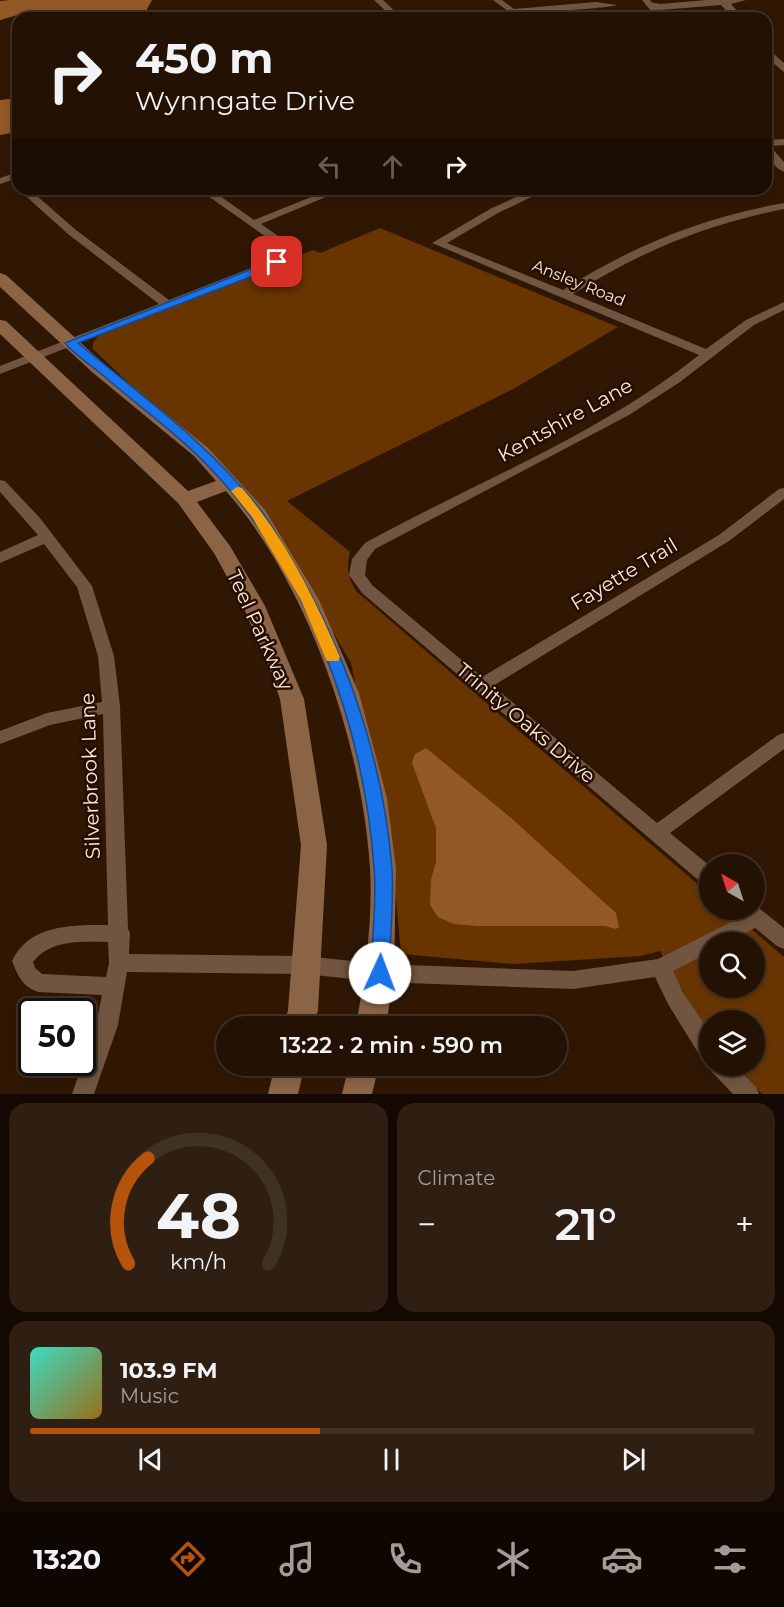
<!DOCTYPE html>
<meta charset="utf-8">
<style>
:root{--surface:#231103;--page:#2f1f12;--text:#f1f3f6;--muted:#a39d9a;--line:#403125;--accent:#b45309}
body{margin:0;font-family:Montserrat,sans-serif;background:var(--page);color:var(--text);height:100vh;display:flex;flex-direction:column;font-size:22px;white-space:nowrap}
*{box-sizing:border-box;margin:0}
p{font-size:20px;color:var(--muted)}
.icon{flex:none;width:33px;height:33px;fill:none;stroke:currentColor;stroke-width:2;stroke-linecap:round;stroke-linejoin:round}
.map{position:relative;height:1094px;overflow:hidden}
.side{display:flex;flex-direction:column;gap:9px;padding:9px;background:#130902;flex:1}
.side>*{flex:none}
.banner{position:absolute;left:12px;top:12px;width:760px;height:183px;border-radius:18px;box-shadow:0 3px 9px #0003,0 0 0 2px var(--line);background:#231103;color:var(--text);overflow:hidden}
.needle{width:39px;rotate:321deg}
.tools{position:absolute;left:699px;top:854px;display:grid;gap:12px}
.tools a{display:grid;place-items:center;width:66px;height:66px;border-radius:50%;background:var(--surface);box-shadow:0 3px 9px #0003,0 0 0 2px var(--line);font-size:30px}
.speed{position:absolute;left:18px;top:998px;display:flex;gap:12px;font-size:30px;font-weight:700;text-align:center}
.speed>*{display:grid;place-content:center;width:78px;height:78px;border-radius:50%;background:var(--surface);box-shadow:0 3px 9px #0003,0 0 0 2px var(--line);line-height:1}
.speed .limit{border:3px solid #111;border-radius:9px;background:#fff;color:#111}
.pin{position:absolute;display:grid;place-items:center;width:51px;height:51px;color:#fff;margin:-26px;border-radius:12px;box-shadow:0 3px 9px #0006}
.me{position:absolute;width:66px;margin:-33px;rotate:2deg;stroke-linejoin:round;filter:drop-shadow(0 0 4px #0008)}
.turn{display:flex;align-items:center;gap:21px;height:126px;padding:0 24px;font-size:27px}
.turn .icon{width:78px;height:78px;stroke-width:2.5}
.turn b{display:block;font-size:42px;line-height:51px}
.lanes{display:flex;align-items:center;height:57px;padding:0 24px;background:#0003;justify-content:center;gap:30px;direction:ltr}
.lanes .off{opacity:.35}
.big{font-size:45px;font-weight:600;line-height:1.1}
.side .widget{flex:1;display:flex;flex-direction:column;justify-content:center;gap:9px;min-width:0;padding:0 21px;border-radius:18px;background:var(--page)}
.side .dial{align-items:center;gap:0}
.dial svg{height:156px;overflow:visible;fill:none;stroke:var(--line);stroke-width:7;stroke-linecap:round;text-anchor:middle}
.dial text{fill:var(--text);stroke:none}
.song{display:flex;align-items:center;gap:18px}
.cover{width:72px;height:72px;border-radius:9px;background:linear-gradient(135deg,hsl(170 70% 55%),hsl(40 70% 35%))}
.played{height:6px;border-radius:3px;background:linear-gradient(90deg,var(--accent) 40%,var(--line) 40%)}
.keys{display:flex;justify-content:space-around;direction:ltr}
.heat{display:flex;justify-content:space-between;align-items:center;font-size:33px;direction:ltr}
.side .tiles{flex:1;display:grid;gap:9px;grid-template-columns:1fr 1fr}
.widget:last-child{grid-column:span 2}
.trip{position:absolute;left:216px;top:1016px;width:351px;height:60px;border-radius:30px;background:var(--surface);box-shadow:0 3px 9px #0003,0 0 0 2px var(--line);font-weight:600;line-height:60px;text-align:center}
.menu{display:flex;height:96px;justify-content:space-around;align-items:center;background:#0e0701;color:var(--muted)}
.menu .icon{width:42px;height:42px}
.menu .selected{color:var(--accent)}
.menu b{font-size:27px;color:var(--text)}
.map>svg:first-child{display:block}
.green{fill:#683500;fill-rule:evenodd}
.water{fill:#925826}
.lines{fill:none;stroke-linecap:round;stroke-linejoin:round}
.minor{fill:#715540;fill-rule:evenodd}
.tertiary{fill:#715540;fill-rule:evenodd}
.secondary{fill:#8b6445;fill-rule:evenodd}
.route{fill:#1a73e8;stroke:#114b97;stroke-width:1.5}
.slow{fill:#f59e0b}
.labels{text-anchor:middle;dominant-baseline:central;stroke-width:5;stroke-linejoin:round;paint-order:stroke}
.far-street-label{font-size:16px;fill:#f9e8dc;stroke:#250e00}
.street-label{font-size:20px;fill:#f9e8dc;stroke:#250e00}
</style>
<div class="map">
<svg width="784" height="1094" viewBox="0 0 784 1094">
<rect width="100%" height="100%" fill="#2f1704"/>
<!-- green -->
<path class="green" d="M380 228 618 327 515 388 287 501 350 552C346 568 348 577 356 591L709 894 710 909H728L784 957V1094H762L732 1065H754V1020H710L709 1036 660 951 640 956 513 964 401 954 392 857 351 663 262 511 93 349V343L98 336 313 250 320 253ZM710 942H754V987H710Z"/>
<!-- water -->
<g class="water">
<polygon points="10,0 152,0 147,9 151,18 78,18 28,12 0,20 0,1"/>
<polygon points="18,98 18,132 0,135 0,100"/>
<polygon points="426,748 510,817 616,913 619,927 616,929 605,926 477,926 454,924 438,917 430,905 431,880 436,862 436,828 412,763 415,754"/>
</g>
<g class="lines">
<!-- minor -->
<g class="minor">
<polygon points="374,0 383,0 402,18 393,18"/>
<path d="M493 0H502L514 9 596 2 617 5C613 8 526 13 512 14Z"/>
<polygon points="642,0 650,0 666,18 657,18"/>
<path d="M784 139V145L770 146 784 162V172C771 166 766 154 766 140Z"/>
<polygon points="18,172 18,178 0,184 0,178"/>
<polygon points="18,189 29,189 76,230 169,300 289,253 198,189 210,189 254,220 331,189 345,189 261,224 301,252 301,256 0,374 0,366 159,304 68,234"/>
<path d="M534 189H548L498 213 447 243 563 290C634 245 701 218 784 203V209C707 224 639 252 573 294L706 349 746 320 784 302V310L754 325 680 382 629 415 375 549 367 560 365 575 372 585 482 677 719 535 779 489 784 488V499L729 541 493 686 657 823 778 735 784 733V749L670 833 710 866V886L703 884 362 593 349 575 352 559 365 543C476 482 599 435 699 355L432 243 490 209Z"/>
<path d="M0 480 5 481 40 518 92 586 114 656 120 706 128 929 130 933 129 954 305 956 380 964 573 971 658 959 741 917 736 909H754V904L784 928V949L777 946 755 928 729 942H710V952L673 971 683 992 710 1033V1062L702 1059 668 1004 655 977 573 989 380 982 305 974 127 972 118 1025 94 1094H72L96 1025 102 995 38 992C22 986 18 976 12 961 29 924 73 925 108 925L103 714 50 725 0 744V731L47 713 102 702 98 656 77 587 44 544 0 563V552L38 535 0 492ZM108 942 109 963 106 977 42 974 35 968 33 962C51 939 82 942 108 942Z"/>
<polygon points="709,1065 734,1065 756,1087 759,1094 733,1094 712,1072"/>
</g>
<!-- tertiary -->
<g class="tertiary">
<polygon points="707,0 746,0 731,4 743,18 733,18 721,5 660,10 645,5 650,2 660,4"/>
<polygon points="766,47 784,63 784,72 766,57"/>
</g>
<!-- secondary -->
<g class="secondary">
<path d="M0 273 6 275 104 364 208 448 265 510 319 600 359 693 387 798 396 869 394 973 386 1026H356C365 975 373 920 370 868 362 744 309 585 226 491L197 502 230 546 265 606 304 699 327 845 318 1010 314 1026H284L288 1010 301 845 280 699 267 662 243 606 214 553 178 503 0 334V320L6 321 188 491 216 481 194 456 92 372 0 287Z"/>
<polygon points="275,1065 305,1065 298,1094 268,1094"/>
<polygon points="349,1065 379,1065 372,1094 342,1094"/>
</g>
</g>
<!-- route -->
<path class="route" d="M277 259 281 260V265L78 343C142 396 212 446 262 512 272 525 280 541 289 555 345 649 383 758 392 868 394 902 390 938 389 973L387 978 380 981 374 978 371 973C372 938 377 902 374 868 364 723 303 556 196 454 166 425 131 400 99 372 88 363 74 354 65 343Z"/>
<!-- slow -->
<path class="slow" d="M237 487 242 488C285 538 314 597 340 657L338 661H327L325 657 301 600 252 517 231 491Z"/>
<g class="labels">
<!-- far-street labels -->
<g class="far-street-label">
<text transform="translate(579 283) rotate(22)">Ansley Road</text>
</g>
<!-- street labels -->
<g class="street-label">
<text transform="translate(565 420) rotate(-29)">Kentshire Lane</text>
<text transform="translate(624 574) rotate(-31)">Fayette Trail</text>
<text transform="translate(260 630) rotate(65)">Teel Parkway</text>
<text transform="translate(526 723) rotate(40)">Trinity Oaks Drive</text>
<text transform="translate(90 776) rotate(-92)">Silverbrook Lane</text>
</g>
</g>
</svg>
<div class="tools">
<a><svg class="needle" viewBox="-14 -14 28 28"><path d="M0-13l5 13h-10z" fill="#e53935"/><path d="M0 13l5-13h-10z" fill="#a39d9a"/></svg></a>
<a><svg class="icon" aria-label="search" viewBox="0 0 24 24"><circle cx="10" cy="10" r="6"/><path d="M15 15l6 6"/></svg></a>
<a><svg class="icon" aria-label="layers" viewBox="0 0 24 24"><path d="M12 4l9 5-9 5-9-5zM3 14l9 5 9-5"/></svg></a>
</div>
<div class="speed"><div class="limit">50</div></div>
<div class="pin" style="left:277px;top:262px;background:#d93025"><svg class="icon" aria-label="arrive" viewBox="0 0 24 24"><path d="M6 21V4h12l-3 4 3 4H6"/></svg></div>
<svg class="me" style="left:380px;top:973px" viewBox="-20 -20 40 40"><circle r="19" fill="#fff"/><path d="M0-13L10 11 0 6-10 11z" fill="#1a73e8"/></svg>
<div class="trip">13:22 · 2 min · 590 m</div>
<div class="banner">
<div class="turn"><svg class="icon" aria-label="right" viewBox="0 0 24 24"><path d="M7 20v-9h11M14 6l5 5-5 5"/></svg><div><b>450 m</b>Wynngate Drive</div></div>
<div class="lanes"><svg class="icon off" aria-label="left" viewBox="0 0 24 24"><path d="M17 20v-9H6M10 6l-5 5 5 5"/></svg><svg class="icon off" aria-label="ahead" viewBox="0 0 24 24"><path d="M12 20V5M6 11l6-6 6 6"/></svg><svg class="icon" aria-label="right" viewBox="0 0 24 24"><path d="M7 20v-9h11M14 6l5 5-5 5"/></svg></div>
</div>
</div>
<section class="side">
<div class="tiles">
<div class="widget dial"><svg viewBox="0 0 100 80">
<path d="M14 69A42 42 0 1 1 86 69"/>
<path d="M14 69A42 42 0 0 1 24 15" stroke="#b45309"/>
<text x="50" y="56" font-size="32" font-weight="700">48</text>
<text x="50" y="72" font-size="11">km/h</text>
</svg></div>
<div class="widget"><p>Climate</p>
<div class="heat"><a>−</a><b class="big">21°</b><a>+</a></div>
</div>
<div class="widget">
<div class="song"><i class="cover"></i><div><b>103.9 FM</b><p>Music</p></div></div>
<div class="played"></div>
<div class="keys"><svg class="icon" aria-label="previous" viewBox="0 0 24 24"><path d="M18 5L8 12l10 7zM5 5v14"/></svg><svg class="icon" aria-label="pause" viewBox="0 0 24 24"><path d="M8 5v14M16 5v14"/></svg><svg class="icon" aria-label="next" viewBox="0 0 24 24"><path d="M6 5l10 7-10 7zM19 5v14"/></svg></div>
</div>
</div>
</section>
<nav class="menu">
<b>13:20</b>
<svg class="icon selected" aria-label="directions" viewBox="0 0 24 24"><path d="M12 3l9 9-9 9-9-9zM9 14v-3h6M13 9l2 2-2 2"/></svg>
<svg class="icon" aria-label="music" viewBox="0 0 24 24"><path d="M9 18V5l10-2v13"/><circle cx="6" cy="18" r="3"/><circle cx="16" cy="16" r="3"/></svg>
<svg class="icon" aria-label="phone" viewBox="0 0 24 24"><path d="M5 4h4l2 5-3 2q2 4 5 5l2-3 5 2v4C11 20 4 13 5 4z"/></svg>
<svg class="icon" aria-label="climate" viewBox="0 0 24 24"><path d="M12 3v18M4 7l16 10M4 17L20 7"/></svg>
<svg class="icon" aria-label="car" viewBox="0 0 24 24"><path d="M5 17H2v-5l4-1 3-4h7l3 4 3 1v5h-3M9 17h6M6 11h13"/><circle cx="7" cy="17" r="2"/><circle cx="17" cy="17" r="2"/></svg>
<svg class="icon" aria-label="filters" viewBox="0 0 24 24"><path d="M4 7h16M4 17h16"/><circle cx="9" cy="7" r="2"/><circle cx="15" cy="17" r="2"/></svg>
</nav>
